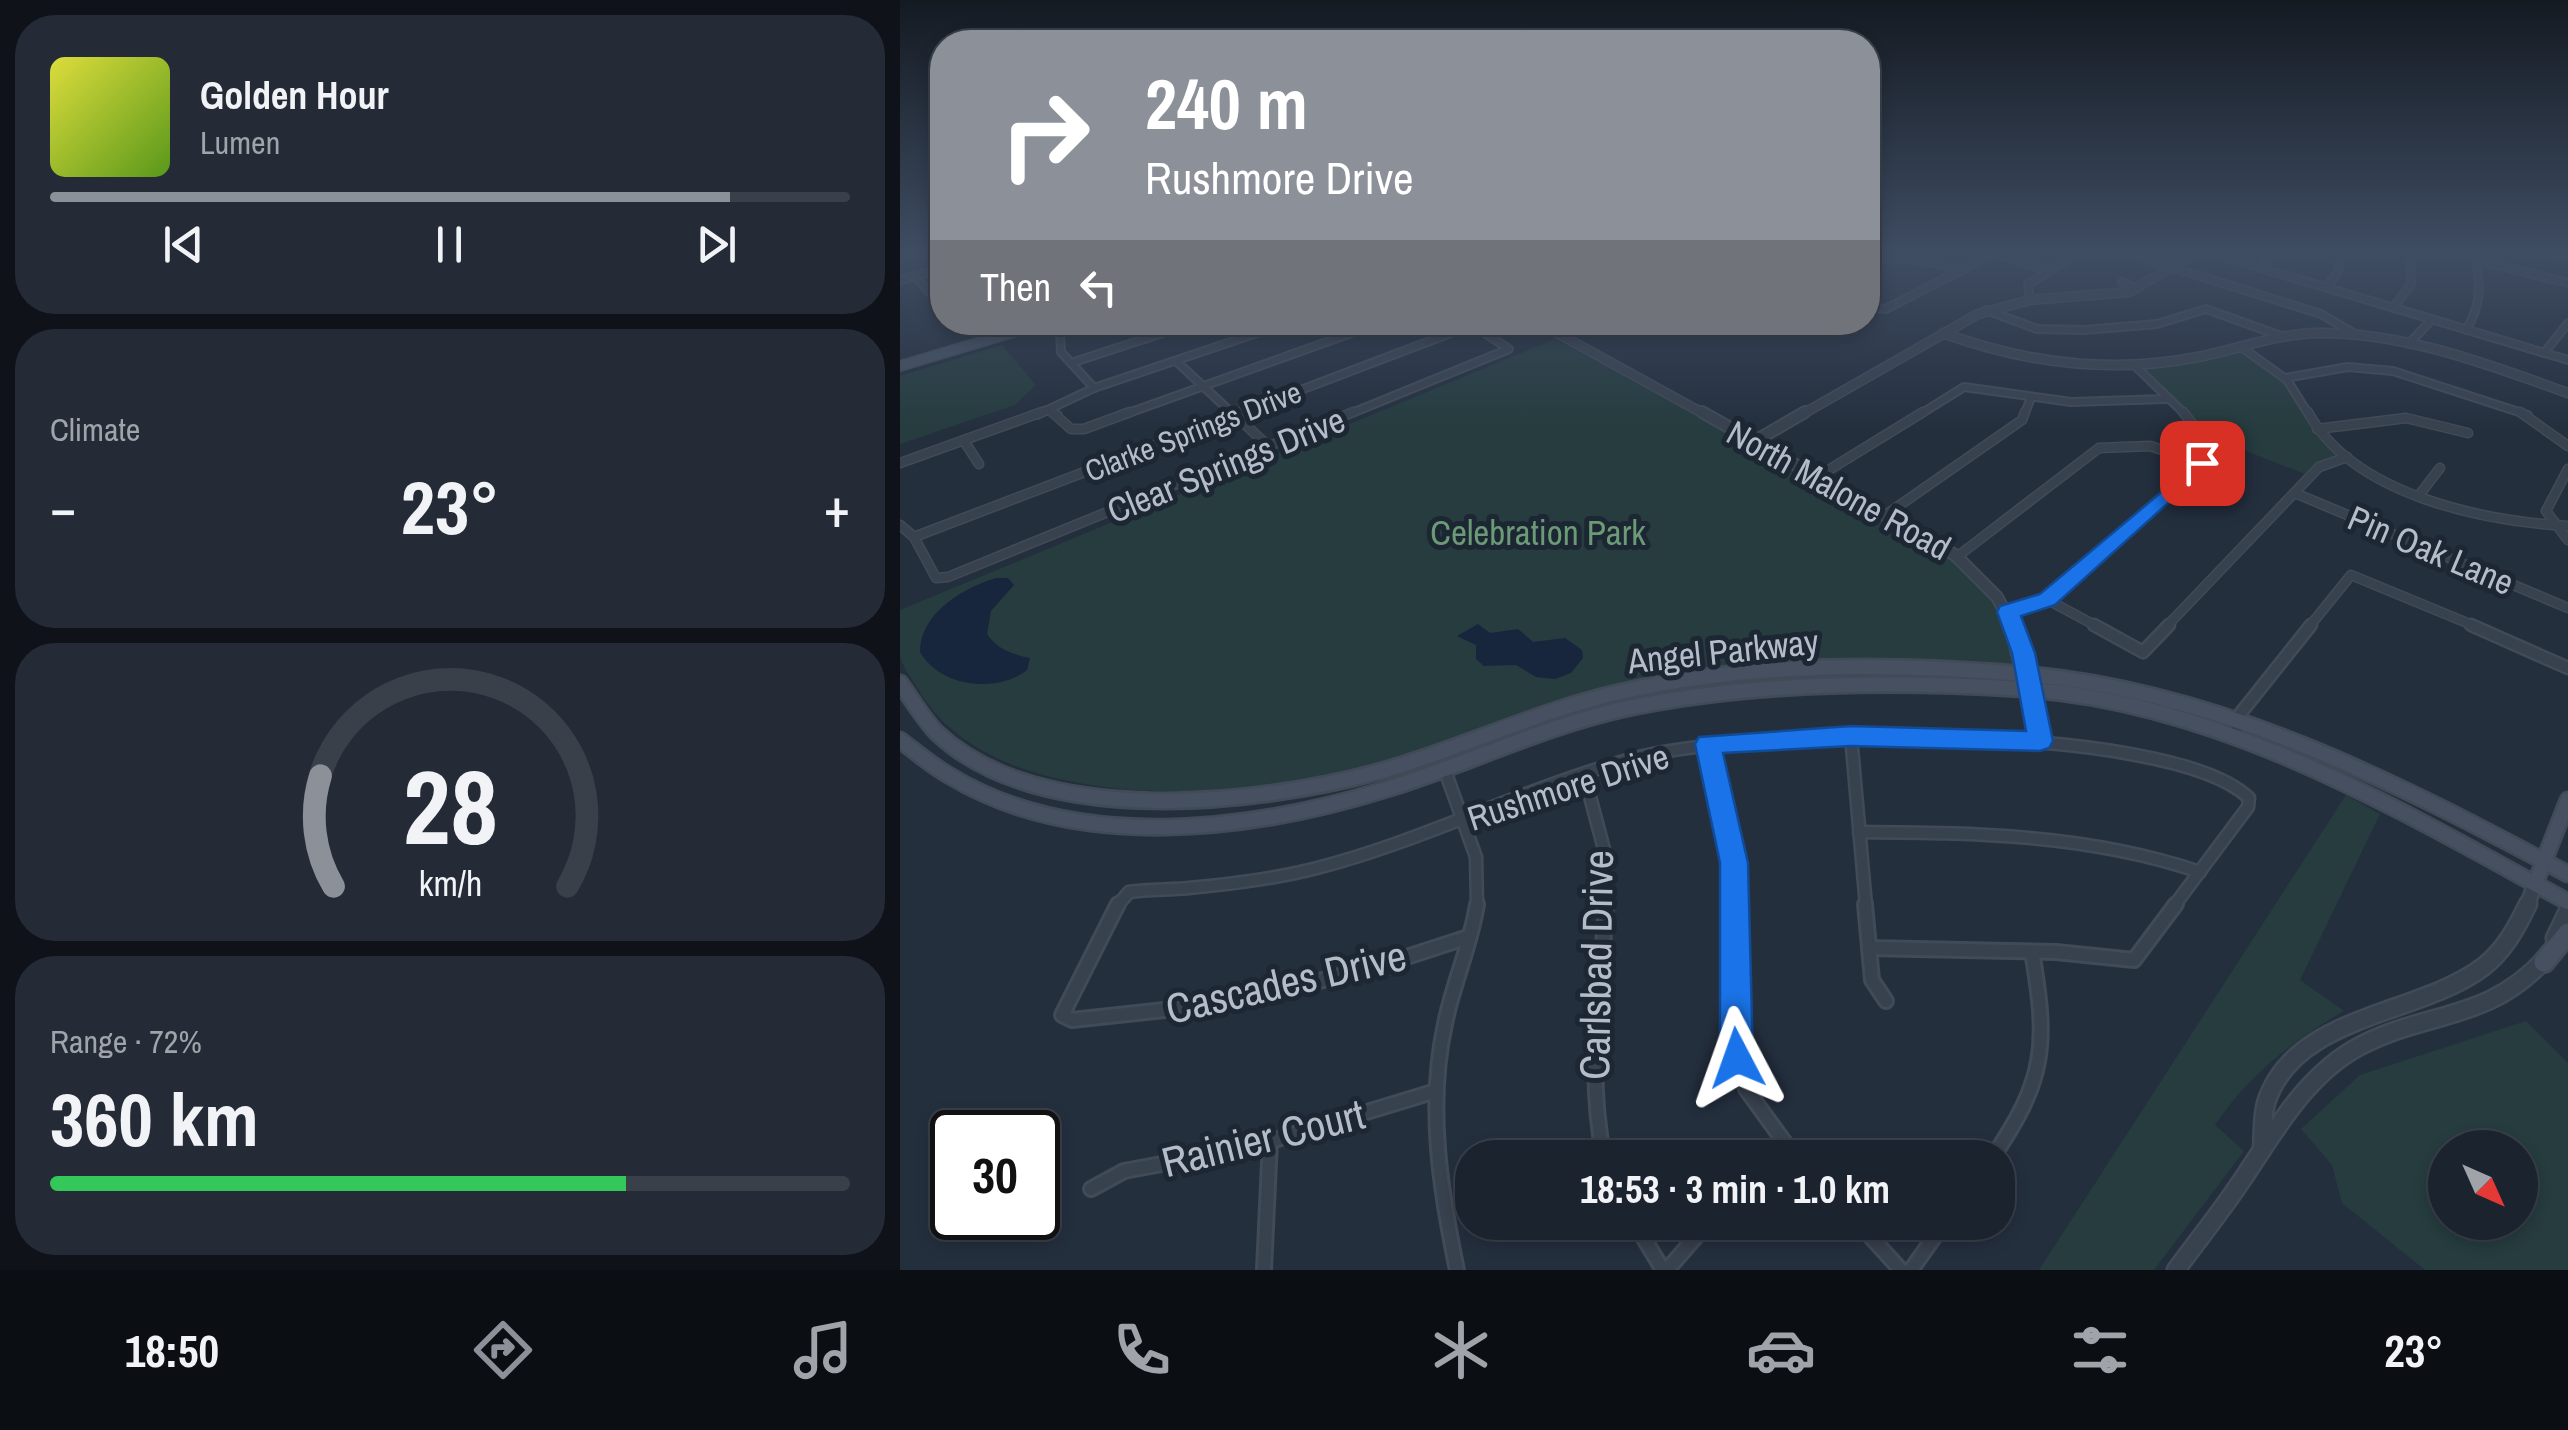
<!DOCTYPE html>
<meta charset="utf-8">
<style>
:root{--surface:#1b232e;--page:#242b36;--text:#f1f3f6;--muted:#a0a4aa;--line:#39404a;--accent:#8c9099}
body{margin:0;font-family:"Archivo Narrow",sans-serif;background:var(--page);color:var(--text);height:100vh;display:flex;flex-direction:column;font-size:38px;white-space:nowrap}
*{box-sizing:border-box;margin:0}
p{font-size:32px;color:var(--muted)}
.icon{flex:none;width:55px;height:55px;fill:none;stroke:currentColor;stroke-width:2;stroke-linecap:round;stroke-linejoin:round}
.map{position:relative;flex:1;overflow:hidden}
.panel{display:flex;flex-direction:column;gap:15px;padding:15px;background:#0f1319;width:900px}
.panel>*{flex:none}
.banner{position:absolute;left:30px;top:30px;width:950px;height:305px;border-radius:40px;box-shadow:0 5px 15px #0003,0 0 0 2px var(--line);background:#8c9099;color:#fff;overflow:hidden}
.needle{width:65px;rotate:135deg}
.tools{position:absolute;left:1528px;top:1130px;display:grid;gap:20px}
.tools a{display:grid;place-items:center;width:110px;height:110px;border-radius:50%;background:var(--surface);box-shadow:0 5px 15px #0003,0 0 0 2px var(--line);font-size:50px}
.speed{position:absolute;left:30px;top:1110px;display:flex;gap:20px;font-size:50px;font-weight:700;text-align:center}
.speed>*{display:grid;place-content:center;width:130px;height:130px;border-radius:50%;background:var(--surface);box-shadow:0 5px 15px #0003,0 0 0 2px var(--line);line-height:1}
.speed .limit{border:5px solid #111;border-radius:15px;background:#fff;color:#111}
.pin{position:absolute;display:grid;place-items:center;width:85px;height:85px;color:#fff;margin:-42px;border-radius:20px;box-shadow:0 5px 15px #0006}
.me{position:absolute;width:110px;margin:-55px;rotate:356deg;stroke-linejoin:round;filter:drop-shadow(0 0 8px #0008)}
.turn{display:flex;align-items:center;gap:35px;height:210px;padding:0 50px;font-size:45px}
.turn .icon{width:130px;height:130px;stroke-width:2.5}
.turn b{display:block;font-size:70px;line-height:85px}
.then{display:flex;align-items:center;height:95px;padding:0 50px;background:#0003;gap:20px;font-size:38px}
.big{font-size:75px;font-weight:800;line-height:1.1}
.panel .widget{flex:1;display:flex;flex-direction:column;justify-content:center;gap:15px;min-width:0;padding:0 35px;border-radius:40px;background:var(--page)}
.panel .dial{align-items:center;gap:0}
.dial svg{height:260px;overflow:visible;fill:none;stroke:var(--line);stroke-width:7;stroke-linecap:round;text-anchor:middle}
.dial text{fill:var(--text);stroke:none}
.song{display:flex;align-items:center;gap:30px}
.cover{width:120px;height:120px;border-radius:15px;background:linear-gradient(135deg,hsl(60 70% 55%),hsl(90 70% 35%))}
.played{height:10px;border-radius:5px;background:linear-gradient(90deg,var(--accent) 85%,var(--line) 85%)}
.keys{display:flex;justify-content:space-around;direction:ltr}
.heat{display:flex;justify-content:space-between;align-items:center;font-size:55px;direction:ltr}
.charge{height:15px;border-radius:8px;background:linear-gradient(90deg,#34c759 72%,var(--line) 0)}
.trip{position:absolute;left:555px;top:1140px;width:560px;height:100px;border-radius:40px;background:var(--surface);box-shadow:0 5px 15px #0003,0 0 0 2px var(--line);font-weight:800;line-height:100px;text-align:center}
.dock{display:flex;height:160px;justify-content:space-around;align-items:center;background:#0b0e12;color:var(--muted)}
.dock .icon{width:70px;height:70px}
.dock .current{color:var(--accent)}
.dock b{font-size:45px;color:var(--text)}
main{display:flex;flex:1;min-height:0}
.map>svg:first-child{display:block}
.green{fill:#263c3f;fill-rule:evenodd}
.water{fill:#17263c}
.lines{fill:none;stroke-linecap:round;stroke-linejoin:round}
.minor-far3-casing{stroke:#414a57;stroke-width:10}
.minor-far2-casing{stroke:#414a57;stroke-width:11}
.minor-far1-casing{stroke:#414a57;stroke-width:15}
.minor-casing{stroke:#414a57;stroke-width:18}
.tertiary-far3-casing{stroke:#414a57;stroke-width:11}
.tertiary-far2-casing{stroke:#414a57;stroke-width:14}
.tertiary-far1-casing{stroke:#414a57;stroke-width:18}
.tertiary-casing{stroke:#414a57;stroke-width:21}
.secondary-far2-casing{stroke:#414a57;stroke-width:12}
.secondary-far1-casing{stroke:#414a57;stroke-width:19}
.secondary-casing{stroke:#414a57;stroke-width:24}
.minor-far3{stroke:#38414e;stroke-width:6}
.minor-far2{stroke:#38414e;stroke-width:8}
.minor-far1{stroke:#38414e;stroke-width:10}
.minor{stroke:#38414e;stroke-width:12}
.tertiary-far3{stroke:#38414e;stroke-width:8}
.tertiary-far2{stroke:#38414e;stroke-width:10}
.tertiary-far1{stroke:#38414e;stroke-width:12}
.tertiary{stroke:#38414e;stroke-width:16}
.secondary-far2{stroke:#465061;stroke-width:9}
.secondary-far1{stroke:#465061;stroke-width:14}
.secondary{stroke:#465061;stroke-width:19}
.route{fill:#1a73e8;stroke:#114b97;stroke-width:2.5}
.labels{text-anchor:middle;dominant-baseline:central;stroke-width:10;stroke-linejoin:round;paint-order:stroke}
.far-street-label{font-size:30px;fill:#b4bcc9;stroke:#1d2633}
.street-label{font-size:35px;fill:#b4bcc9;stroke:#1d2633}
.park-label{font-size:35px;fill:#6b9a76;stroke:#1d2633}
.near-street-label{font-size:42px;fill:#b4bcc9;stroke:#1d2633}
</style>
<main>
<section class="panel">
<div class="widget">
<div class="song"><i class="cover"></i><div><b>Golden Hour</b><p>Lumen</p></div></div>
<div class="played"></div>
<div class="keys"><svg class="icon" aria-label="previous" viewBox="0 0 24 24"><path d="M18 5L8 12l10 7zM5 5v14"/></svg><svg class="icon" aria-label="pause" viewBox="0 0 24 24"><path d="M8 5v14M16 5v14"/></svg><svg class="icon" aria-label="next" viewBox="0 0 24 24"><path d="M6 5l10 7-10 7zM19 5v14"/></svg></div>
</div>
<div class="widget"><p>Climate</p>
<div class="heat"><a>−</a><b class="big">23°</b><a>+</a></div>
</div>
<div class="widget dial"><svg viewBox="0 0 100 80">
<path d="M14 69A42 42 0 1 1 86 69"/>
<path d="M14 69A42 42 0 0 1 10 35" stroke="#8c9099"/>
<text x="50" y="56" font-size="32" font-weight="700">28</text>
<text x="50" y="72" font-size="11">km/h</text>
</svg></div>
<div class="widget"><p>Range · 72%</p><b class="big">360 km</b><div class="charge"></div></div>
</section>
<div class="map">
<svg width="1668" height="1270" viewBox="0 0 1668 1270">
<rect width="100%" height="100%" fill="#242f3e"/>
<!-- green -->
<g class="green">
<path d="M655 339 1043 549C1077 578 1119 614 1114 664L1106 667C982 666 867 663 743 683 638 700 543 755 440 776 319 800 89 812 18 689 12 679 2 666 0 656 0 642 0 624 0 610Z"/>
<polygon points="102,345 136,385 115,405 0,444 0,376"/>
<polygon points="1340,349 1380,376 1416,431 1438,454 1416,463 1405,474 1310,437 1301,423 1261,390 1239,366"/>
<path d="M1446 795 1480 814 1400 980 1444 1011C1392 1041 1349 1075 1315 1125L1344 1151 1254 1270H1139Z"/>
<path d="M1626 1021 1668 1063V1270H1525L1442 1203 1432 1165 1401 1129 1460 1075ZM1545 1148H1620V1222H1545Z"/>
</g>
<!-- water -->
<g class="water">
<path d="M96 578H108L114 585 91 611 87 634C98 650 112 654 130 658L127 670C96 694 40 687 20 652 20 613 63 588 96 578Z"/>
<polygon points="578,624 590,633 618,629 633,642 665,638 682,650 683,658 671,673 655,679 636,677 616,665 584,666 576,659 576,645 557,636"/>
</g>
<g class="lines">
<defs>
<g id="minor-far3">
<polyline points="1220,251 1421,314 1455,334"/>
<polyline points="1304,251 1668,360"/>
<polyline points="1094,252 1149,271"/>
<polyline points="968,255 1036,263 1061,271"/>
<polyline points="0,258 25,251"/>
<polyline points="1576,260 1668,283"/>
<polyline points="1360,268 1376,251"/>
<polyline points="968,272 984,254"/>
<polyline points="15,276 28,291"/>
<polyline points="0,280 42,269"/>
<polyline points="1222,282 1237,289"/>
<polyline points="1425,288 1437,274 1442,251"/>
<polyline points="1130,300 1128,284 1183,251"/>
<polyline points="968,308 986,309 1098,251"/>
<polyline points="1493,308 1511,284 1510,251"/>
<polyline points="1086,310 1137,329 1184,330 1257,324 1306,309 1381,336"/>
<polyline points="151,322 160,334 161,352 194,388"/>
<polyline points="236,322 245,339"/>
<path d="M1566 330C1583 304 1580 280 1574 251"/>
<polyline points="654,332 676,322"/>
<polyline points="1509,344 1531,320"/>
<polyline points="1340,346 1387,380 1409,415"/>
<polyline points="1644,353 1668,323"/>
<polyline points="276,361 334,415"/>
<polyline points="171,363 296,322"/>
<polyline points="1233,364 1286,415"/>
<polyline points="1385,378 1448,367 1493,371 1628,415"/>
<polyline points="146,410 158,415"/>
<polyline points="137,415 194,388 390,322"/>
<polyline points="223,415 482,322"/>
<polyline points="335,415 572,325"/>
<polyline points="447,415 609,349 568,322"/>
<polyline points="1019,415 1064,387 1171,402 1265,399"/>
<polyline points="1124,415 1131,398"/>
</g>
<g id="minor-far2">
<polyline points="152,412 171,429 184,429 230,412"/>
<polyline points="332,412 369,447"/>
<path d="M1408 412C1453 495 1582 521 1668 526"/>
<polyline points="1620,412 1668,446"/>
<polyline points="1417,429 1506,418 1568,433"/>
<polyline points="64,441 79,464"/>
<polyline points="0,463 142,412"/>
<polyline points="1668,469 1646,511 1668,540"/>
<polyline points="919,476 1023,412"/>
<polyline points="1395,493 1668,608"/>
<polyline points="1520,494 1540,468"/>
<polyline points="987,514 1122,420 1125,412"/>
<polyline points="0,525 14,537 36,578 48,577 453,412"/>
<polyline points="14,537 342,412"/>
<polyline points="1058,556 1199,448 1250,446 1302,463"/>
<polyline points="1148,600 1198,627"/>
<polyline points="1108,612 1148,600 1304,459 1300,433 1283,412"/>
<polyline points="1266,627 1419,467 1447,457"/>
<polyline points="1409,627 1451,575 1577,627"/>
</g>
<g id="minor-far1">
<polyline points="1194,625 1243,652 1269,625"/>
<polyline points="1571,625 1668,668"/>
<polyline points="1335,735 1340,714 1411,625"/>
<polyline points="951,736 966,906"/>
<polyline points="808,744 834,863 835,906"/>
<polyline points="544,768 576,857 577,906"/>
<polyline points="684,774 705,853 705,906"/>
<path d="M959 832C1076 833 1188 834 1300 872"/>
<path d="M217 906 229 892C249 889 269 890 289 888 332 884 375 879 417 868 527 840 629 785 739 757 849 729 1268 720 1349 798L1348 807 1274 906"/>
</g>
<g id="minor">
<polyline points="218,904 162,1015 172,1020 329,1003 476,967 568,937"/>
<polyline points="835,904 837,1058 846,1089 896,1158"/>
<polyline points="965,904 972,980 986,1001"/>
<polyline points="969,948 1156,952 1234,960 1276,904"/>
<path d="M704 1158C686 1071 701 991 706 904"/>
<polyline points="867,1158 881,1142"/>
<path d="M1092 1158C1146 1079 1148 1045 1132 952"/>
<polyline points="191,1189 224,1171 348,1148 536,1091"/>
<polyline points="734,1222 763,1270"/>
<polyline points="957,1222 1001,1270"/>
<polyline points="364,1270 370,1141"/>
<path d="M557 1270C540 1189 527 1105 545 1024 553 983 571 945 577 904"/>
<polyline points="767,1270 809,1222"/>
<polyline points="1011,1270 1045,1222"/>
</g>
<g id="tertiary-far3">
<polyline points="637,322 806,415"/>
<path d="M1043 333C1125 363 1211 374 1298 357 1338 349 1376 334 1417 333 1504 332 1587 364 1668 393"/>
<polyline points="901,415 1078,314 1130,300 1229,292 1299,251"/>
</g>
<g id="tertiary-far2">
<polyline points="802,412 1055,555 1097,597 1113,627"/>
<polyline points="855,441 905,412"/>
</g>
<g id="tertiary-far1">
<polyline points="1112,625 1140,741"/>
<polyline points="1627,906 1635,884"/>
</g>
<g id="tertiary">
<polyline points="1655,938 1668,911"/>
<path d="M1362 1150C1363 1135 1362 1117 1366 1103 1394 1014 1518 1016 1583 967 1604 951 1617 927 1628 904"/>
<path d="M1276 1270C1297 1241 1320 1213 1340 1183 1374 1133 1405 1075 1460 1046 1529 1010 1587 1022 1645 959"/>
</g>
<g id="secondary-far2">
<polyline points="1642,251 1668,258"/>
<polyline points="0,366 147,322"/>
</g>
<g id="secondary-far1">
<path d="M0 683C12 699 23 719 37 733 139 829 357 805 481 771 563 748 641 709 725 691 854 662 992 663 1123 674 1321 691 1495 782 1668 874"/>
<path d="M0 740C16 752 32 766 50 776 177 853 352 831 487 789 568 764 644 726 728 708 853 682 996 681 1123 689 1321 702 1498 809 1668 902"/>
<polyline points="1635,884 1668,800"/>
</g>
<polyline id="secondary" points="1644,962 1668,933"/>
</defs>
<!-- minor-far3 casing -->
<use href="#minor-far3" class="minor-far3-casing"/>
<!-- minor-far2 casing -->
<use href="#minor-far2" class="minor-far2-casing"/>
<!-- minor-far1 casing -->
<use href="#minor-far1" class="minor-far1-casing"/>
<!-- minor casing -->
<use href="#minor" class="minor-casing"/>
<!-- tertiary-far3 casing -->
<use href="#tertiary-far3" class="tertiary-far3-casing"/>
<!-- tertiary-far2 casing -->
<use href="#tertiary-far2" class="tertiary-far2-casing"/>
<!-- tertiary-far1 casing -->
<use href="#tertiary-far1" class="tertiary-far1-casing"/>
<!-- tertiary casing -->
<use href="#tertiary" class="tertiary-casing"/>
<!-- secondary-far2 casing -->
<use href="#secondary-far2" class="secondary-far2-casing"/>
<!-- secondary-far1 casing -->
<use href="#secondary-far1" class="secondary-far1-casing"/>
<!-- secondary casing -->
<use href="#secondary" class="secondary-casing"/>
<!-- minor-far3 -->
<use href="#minor-far3" class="minor-far3"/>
<!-- minor-far2 -->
<use href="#minor-far2" class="minor-far2"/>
<!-- minor-far1 -->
<use href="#minor-far1" class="minor-far1"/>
<!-- minor -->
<use href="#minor" class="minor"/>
<!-- tertiary-far3 -->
<use href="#tertiary-far3" class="tertiary-far3"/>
<!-- tertiary-far2 -->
<use href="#tertiary-far2" class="tertiary-far2"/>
<!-- tertiary-far1 -->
<use href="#tertiary-far1" class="tertiary-far1"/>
<!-- tertiary -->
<use href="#tertiary" class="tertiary"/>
<!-- secondary-far2 -->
<use href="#secondary-far2" class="secondary-far2"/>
<!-- secondary-far1 -->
<use href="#secondary-far1" class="secondary-far1"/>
<!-- secondary -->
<use href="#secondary" class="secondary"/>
</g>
<!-- sky -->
<linearGradient id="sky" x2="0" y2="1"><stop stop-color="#141a22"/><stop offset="0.59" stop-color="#3f4d63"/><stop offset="1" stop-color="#3f4d63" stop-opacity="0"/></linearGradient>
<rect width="1668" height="429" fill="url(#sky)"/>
<!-- route -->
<polygon class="route" points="1302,458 1311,463 1308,467 1155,605 1121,616 1135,653 1153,741 1149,748 1140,751 951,746 823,753 848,863 853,1058 849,1070 837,1075 825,1070 820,1058 820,863 795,744 799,737 951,726 1126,731 1112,653 1097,612 1100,606 1140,594"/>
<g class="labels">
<!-- far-street labels -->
<g class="far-street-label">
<text transform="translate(293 431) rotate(-21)">Clarke Springs Drive</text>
</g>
<!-- street labels -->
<g class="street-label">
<text transform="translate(326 465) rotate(-22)">Clear Springs Drive</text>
<text transform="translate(939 490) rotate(29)">North Malone Road</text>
<text transform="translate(1531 550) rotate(23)">Pin Oak Lane</text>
<text transform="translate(823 651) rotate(-6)">Angel Parkway</text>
<text transform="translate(668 787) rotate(-18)">Rushmore Drive</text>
</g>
<!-- park labels -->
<g class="park-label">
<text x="638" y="532">Celebration Park</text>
</g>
<!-- near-street labels -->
<g class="near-street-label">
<text transform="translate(696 965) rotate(-89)">Carlsbad Drive</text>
<text transform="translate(386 982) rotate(-13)">Cascades Drive</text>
<text transform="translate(363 1138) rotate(-14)">Rainier Court</text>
</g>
</g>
</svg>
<div class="tools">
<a><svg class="needle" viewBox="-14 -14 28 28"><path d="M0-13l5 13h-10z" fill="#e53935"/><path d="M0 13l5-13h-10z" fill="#a0a4aa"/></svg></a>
</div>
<div class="speed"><div class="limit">30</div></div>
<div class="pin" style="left:1302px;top:463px;background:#d93025"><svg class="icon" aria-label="arrive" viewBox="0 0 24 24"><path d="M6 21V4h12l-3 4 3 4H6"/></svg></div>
<svg class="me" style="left:837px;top:1058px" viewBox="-20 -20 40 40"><path d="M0-17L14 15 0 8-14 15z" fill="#1a73e8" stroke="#fff" stroke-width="4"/></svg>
<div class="trip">18:53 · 3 min · 1.0 km</div>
<div class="banner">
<div class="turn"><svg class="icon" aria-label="right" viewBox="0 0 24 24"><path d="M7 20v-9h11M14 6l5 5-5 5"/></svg><div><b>240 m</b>Rushmore Drive</div></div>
<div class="then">Then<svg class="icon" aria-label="left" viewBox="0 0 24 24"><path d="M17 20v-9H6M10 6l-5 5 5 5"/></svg></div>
</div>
</div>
</main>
<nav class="dock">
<b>18:50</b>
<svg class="icon current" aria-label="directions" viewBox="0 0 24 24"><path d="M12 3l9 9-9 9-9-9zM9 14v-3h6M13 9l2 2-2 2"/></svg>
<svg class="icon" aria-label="music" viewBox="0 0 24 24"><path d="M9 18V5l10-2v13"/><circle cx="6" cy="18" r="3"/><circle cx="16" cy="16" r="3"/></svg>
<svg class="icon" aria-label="phone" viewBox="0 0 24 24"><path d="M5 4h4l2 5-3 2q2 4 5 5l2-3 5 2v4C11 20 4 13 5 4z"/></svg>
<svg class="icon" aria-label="climate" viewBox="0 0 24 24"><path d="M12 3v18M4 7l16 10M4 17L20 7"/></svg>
<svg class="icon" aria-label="car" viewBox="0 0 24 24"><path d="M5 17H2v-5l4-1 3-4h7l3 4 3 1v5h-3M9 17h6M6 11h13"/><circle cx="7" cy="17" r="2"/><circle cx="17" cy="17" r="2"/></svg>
<svg class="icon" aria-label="filters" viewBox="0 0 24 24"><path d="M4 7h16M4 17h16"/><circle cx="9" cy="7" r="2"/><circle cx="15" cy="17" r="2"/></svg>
<b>23°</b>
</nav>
